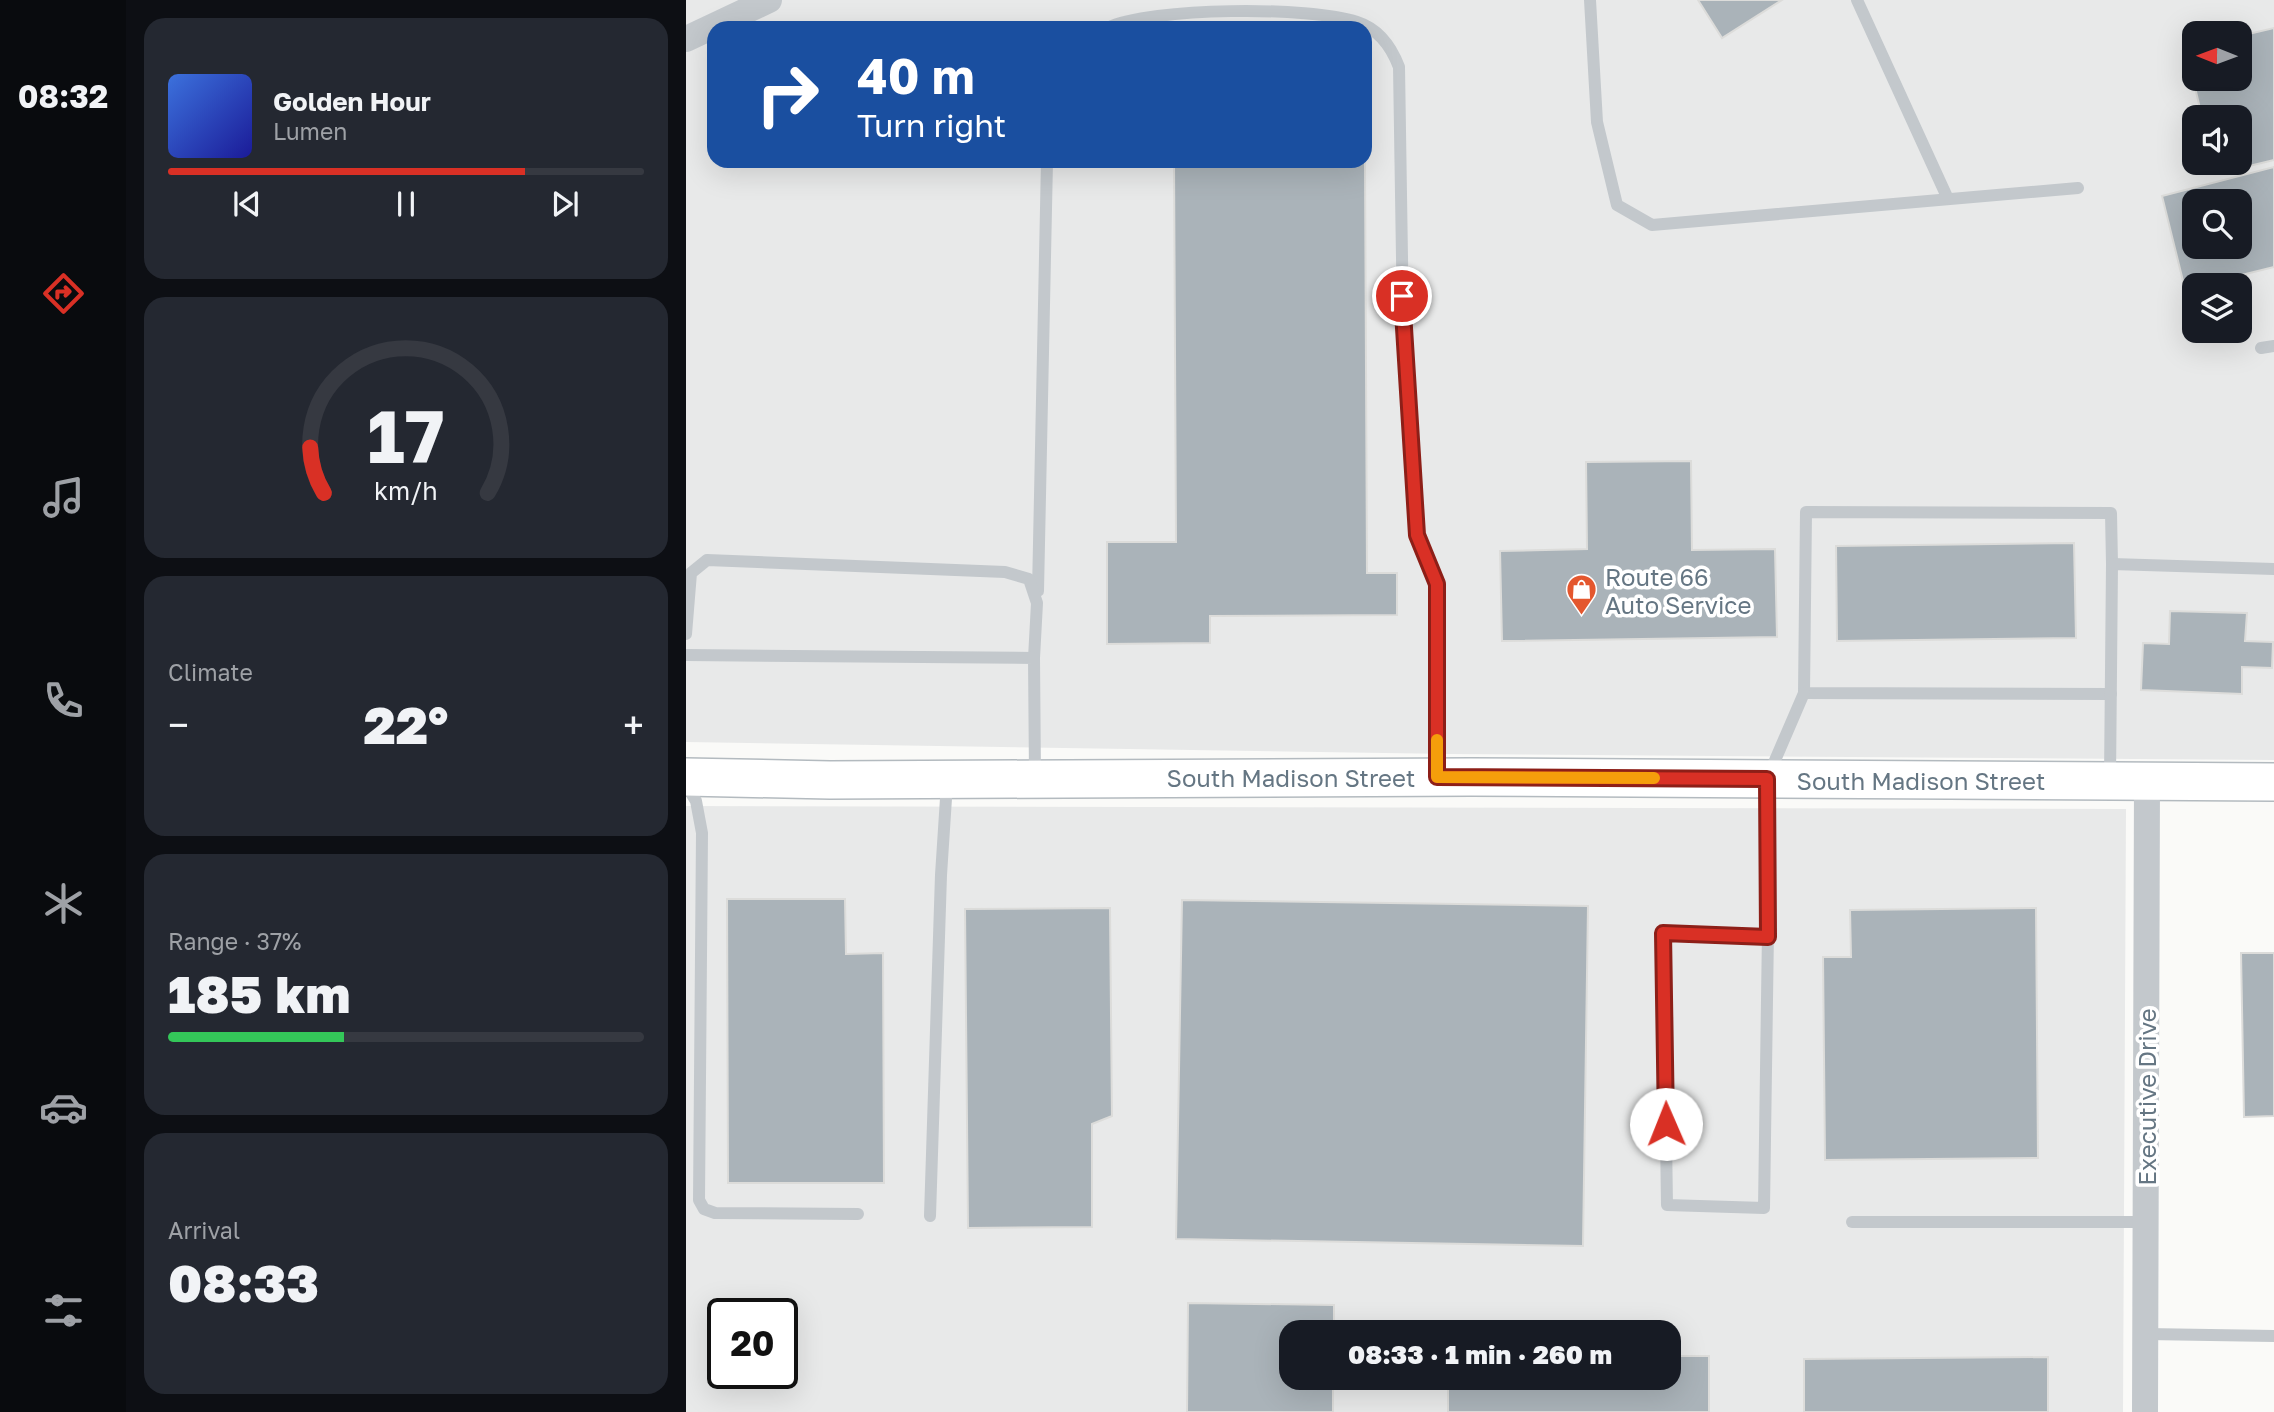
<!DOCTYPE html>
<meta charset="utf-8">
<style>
:root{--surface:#171b24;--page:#242831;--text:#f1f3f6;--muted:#9ea1a6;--line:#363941;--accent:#d93025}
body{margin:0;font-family:"Golos Text",sans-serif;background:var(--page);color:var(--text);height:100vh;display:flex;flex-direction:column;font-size:26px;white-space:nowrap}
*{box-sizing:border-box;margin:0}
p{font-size:23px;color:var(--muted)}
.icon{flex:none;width:38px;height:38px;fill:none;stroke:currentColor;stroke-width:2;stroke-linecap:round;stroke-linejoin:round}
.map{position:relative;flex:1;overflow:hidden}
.sheet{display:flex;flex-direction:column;gap:18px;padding:18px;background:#0d0f14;width:560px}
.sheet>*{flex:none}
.top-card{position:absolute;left:21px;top:21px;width:665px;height:147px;border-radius:21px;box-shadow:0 7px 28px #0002;background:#1a4fa0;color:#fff;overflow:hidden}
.needle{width:46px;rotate:271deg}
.controls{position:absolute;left:1496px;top:21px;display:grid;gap:14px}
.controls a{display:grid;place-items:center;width:70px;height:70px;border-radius:14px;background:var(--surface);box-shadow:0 7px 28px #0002;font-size:35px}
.speed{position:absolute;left:21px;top:1298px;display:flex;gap:14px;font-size:35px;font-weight:700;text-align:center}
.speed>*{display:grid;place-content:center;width:91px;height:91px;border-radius:50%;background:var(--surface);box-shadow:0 7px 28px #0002;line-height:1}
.speed .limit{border:4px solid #111;border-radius:10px;background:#fff;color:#111}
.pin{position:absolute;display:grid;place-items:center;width:60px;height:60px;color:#fff;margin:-30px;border:4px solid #fff;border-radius:50%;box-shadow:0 2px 7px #0007}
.me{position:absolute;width:77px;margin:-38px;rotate:359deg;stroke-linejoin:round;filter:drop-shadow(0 0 5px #0008)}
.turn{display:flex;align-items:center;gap:24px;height:147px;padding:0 35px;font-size:32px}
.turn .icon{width:91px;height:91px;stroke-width:2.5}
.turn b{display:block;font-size:49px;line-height:60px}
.big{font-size:52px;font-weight:800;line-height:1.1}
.sheet .widget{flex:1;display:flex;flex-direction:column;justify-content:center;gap:10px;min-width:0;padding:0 24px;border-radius:21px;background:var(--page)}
.sheet .dial{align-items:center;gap:0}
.dial svg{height:182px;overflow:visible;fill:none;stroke:var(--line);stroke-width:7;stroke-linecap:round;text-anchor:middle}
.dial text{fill:var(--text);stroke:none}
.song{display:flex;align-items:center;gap:21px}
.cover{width:84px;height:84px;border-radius:10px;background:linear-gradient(135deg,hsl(220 70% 55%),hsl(240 70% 35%))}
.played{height:7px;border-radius:4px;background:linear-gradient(90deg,var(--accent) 75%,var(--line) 75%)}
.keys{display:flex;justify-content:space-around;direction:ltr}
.heat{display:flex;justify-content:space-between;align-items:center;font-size:38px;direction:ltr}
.charge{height:10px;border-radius:5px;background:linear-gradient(90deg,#34c759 37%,var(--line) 0)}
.trip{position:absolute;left:593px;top:1320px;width:402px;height:70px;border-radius:21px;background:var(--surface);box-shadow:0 7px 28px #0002;font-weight:800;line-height:70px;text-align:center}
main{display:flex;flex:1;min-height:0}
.tabs{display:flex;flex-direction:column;width:126px;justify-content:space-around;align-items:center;background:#090b0e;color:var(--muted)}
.tabs .icon{width:49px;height:49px}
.tabs .current{color:var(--accent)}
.tabs b{font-size:32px;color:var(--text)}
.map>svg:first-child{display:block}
.built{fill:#e8e9e9;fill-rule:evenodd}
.building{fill:#aab3b9;stroke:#dcdcda;stroke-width:2;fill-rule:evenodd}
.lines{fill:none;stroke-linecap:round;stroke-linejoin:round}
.secondary-casing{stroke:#b3babf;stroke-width:40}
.lane{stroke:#c3c8cc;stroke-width:12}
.street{stroke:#c3c8cc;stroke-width:26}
.secondary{stroke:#fff;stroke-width:37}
.route-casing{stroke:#8d1f18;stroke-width:18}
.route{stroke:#d93025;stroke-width:12}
.slow{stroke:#f59e0b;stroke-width:12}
.labels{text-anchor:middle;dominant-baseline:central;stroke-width:7;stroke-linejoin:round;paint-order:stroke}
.poi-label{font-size:24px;fill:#657683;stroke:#fff;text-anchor:start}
.street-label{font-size:24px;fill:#657683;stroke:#fff}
</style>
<main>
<nav class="tabs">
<b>08:32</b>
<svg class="icon current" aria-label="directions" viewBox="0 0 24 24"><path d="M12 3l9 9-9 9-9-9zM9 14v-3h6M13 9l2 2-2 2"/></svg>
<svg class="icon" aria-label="music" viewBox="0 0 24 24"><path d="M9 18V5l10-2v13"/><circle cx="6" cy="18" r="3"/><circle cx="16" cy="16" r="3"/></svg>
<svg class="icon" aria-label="phone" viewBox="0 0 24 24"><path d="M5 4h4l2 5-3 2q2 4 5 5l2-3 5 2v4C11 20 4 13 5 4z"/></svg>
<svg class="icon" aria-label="climate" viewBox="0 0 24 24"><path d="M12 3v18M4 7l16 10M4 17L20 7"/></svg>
<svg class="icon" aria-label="car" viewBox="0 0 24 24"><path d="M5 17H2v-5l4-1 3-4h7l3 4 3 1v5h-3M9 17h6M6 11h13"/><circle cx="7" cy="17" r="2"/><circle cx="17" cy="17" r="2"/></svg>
<svg class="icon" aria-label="filters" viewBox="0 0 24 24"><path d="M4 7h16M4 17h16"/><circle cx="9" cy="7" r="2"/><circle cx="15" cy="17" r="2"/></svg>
</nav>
<section class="sheet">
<div class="widget">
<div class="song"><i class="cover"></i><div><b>Golden Hour</b><p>Lumen</p></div></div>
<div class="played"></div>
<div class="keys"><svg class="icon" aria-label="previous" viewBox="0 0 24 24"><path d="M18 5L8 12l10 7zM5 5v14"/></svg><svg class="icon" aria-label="pause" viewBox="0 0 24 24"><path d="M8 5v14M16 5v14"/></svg><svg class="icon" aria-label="next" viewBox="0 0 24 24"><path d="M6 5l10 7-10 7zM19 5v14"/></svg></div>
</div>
<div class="widget dial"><svg viewBox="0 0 100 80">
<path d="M14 69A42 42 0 1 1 86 69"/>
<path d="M14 69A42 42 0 0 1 8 49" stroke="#d93025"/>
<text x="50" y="56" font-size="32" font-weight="700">17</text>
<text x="50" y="72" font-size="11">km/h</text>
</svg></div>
<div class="widget"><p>Climate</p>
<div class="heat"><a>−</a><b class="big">22°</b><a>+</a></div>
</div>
<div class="widget"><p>Range · 37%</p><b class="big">185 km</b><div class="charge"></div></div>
<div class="widget"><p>Arrival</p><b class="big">08:33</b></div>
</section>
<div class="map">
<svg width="1588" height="1412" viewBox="0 0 1588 1412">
<rect width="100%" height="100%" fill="#fafaf8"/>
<!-- built -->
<g class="built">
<path d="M0 0H1588V760L764 754 0 742ZM28 28H679V161H28ZM1508 33H1554V79H1508ZM1508 117H1554V163H1508ZM1508 201H1554V247H1508ZM1508 285H1554V331H1508Z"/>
<path d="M0 806 1440 809 1437 1412H0ZM37 1314H96V1374H37ZM606 1332H984V1377H606Z"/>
</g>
<!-- building -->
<g class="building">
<polygon points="1012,0 1096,0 1036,38"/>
<polygon points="1588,28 1588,160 1530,174 1527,163 1554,163 1554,117 1516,117 1500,49 1508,47 1508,79 1554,79 1554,36"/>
<polygon points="488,161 679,161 681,573 711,573 711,615 524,616 524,643 421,644 421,542 490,542"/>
<path d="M1588 167V267L1499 289 1476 196ZM1508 201H1554V247H1508Z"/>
<polygon points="1005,461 1006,550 1089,549 1091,637 816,641 814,551 901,549 900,462"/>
<polygon points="1388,543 1390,638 1151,641 1150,546"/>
<polygon points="1484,611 1561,613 1559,641 1587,642 1586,668 1556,667 1556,694 1455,690 1457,643 1483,644"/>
<polygon points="41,899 159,899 160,954 197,953 198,1183 42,1183"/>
<polygon points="496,900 902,906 897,1246 490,1239"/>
<polygon points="424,908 426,1116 406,1124 406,1227 282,1228 279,909"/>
<polygon points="1350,908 1352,1158 1139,1160 1137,957 1165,957 1164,910"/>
<polygon points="1555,953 1588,953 1588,1116 1558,1117"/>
<polygon points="502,1303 648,1305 648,1332 606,1332 606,1377 647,1377 647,1412 501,1412"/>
<polygon points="984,1356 1023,1356 1023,1412 762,1412 762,1377 984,1377"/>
<polygon points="1362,1357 1362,1412 1118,1412 1118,1359"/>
</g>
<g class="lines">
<defs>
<polyline id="secondary" points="0,777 144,780 785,777 1588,782"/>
</defs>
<!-- secondary casing -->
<use href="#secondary" class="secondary-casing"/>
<!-- lane -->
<g class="lane">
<polyline points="904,0 911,122 931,205 966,225 1392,188"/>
<polyline points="1171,0 1262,199"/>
<path d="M421 28C465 7 624 6 671 22 693 29 705 46 713 67L717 321 731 535 751 584V773"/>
<polyline points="1575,348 1588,346"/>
<polyline points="352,591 361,161"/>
<polyline points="0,634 5,573 21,560 319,572 343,579 351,603 348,658"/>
<polyline points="0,655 348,658 349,776"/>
<polyline points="1425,694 1118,693 1120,512 1425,513 1426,564"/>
<polyline points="1424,779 1426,564 1588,569"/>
<polyline points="0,785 10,801 16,833 13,1200 18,1209 29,1213 172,1214"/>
<polyline points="1082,937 977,933 981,1205 1078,1208 1082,931 1081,779 1118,693"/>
<polyline points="244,1216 255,875 261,783"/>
<polyline points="1166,1222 1460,1222"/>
<polyline points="1460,1334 1588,1336"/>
</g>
<!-- street -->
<g class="street">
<polyline points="0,39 83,0"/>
<polyline points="1459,1412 1461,782"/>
</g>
<!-- secondary -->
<use href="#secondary" class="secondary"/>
</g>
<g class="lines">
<defs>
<polyline id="route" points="716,296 731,535 751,584 751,777 1081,779 1082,937 977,933 980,1124"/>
</defs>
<!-- route casing -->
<use href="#route" class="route-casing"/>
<!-- route -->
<use href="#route" class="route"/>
<!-- slow -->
<polyline class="slow" points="751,740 751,777 968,778"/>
</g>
<!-- icons -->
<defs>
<symbol id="shop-pin" viewBox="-11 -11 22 30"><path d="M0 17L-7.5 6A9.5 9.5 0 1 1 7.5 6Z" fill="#e4572e" stroke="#fff"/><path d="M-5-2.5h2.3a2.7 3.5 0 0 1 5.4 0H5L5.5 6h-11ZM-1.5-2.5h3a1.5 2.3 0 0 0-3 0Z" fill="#fff"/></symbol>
</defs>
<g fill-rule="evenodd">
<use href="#shop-pin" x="878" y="572" width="35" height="47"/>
</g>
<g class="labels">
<!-- poi labels -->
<g class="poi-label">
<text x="919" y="576">Route 66<tspan x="919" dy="28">Auto Service</tspan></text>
</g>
<!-- street labels -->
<g class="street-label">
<text x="605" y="777">South Madison Street</text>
<text x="1235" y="780">South Madison Street</text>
<text transform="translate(1460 1097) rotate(-90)">Executive Drive</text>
</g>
</g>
</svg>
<div class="controls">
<a><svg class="needle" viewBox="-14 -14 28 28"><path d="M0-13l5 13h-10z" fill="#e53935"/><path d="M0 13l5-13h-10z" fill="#9ea1a6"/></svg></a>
<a><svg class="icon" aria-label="sound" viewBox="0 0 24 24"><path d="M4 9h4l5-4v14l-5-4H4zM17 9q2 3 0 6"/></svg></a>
<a><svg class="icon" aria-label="search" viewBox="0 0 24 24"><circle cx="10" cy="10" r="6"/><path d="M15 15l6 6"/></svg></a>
<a><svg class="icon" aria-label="layers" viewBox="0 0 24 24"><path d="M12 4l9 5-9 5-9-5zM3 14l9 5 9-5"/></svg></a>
</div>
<div class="speed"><div class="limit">20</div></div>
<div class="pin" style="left:716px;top:296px;background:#d93025"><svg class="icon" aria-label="arrive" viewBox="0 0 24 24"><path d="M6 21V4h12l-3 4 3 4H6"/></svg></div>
<svg class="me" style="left:980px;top:1124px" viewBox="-20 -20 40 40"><circle r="19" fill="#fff"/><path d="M0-13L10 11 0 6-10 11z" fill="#d93025"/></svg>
<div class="trip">08:33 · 1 min · 260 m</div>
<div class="top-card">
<div class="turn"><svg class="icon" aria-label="right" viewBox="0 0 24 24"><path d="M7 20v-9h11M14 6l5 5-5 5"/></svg><div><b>40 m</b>Turn right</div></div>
</div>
</div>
</main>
